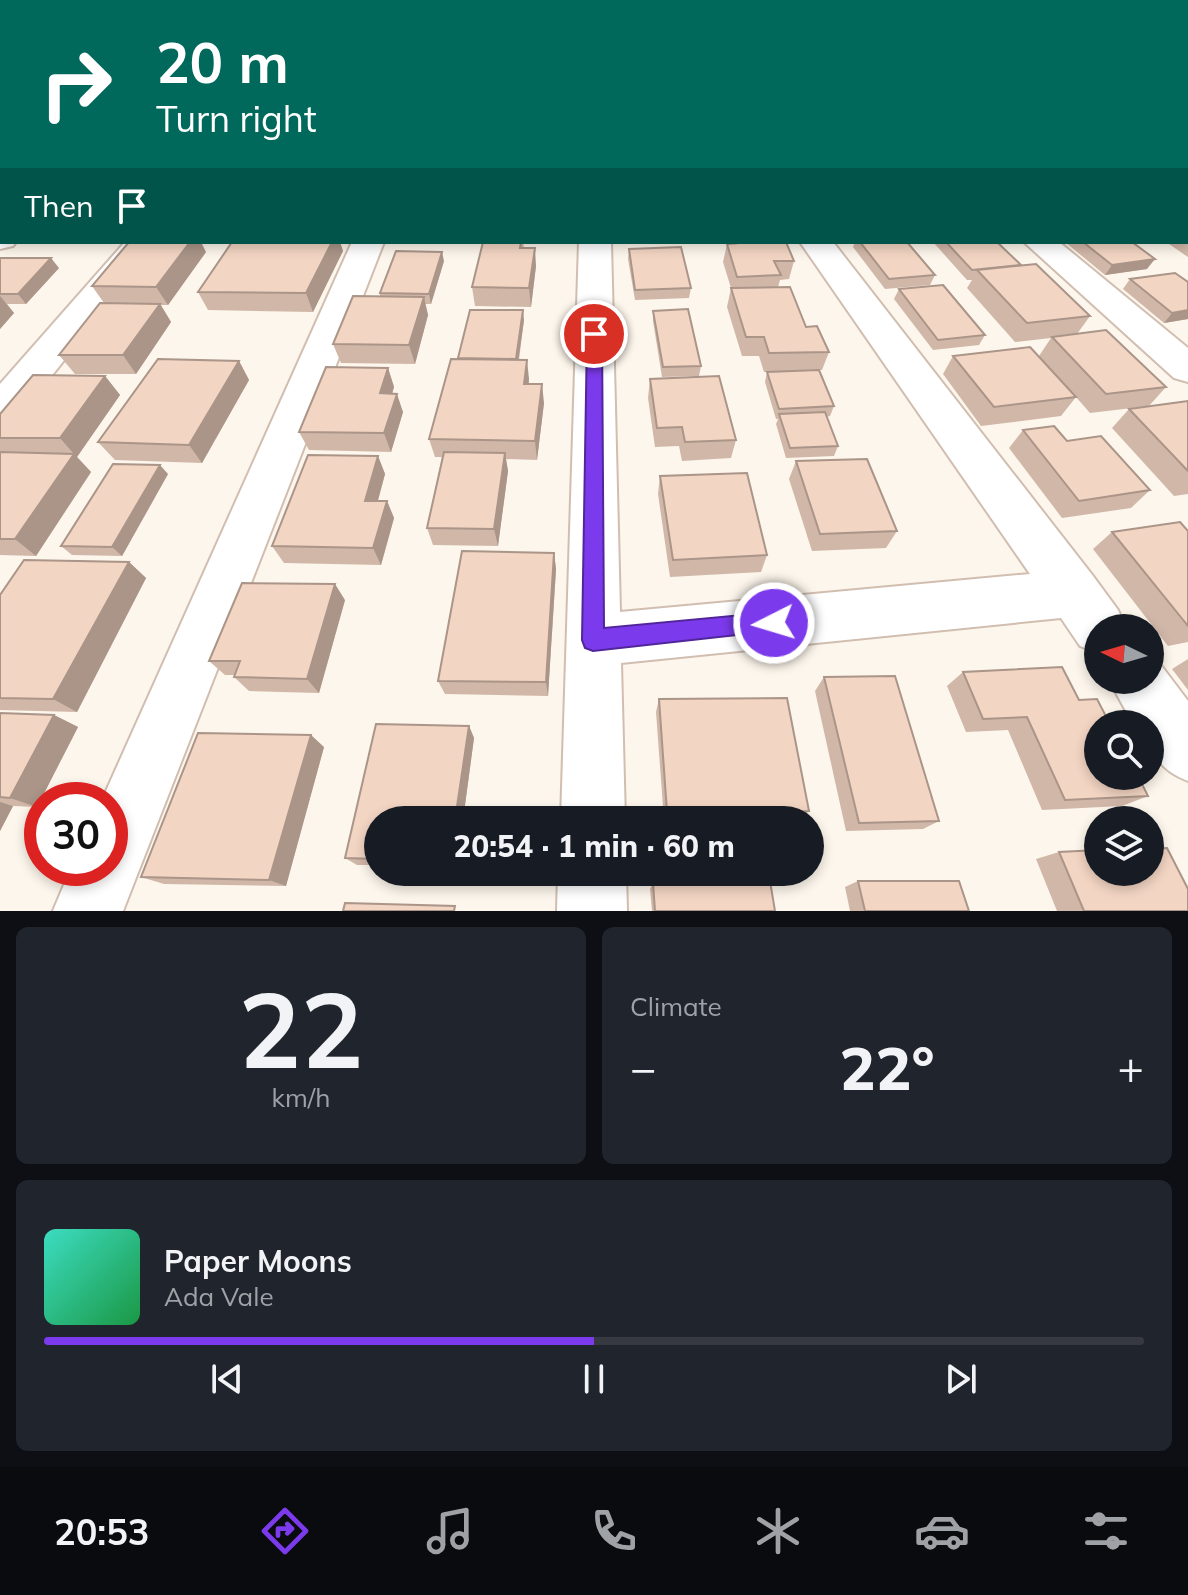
<!DOCTYPE html>
<meta charset="utf-8">
<style>
:root{--surface:#171b24;--page:#20242c;--text:#f1f3f6;--muted:#9ea1a6;--line:#363941;--accent:#7c3aed}
body{margin:0;font-family:Mulish,sans-serif;background:var(--page);color:var(--text);height:100vh;display:flex;flex-direction:column;font-size:30px;white-space:nowrap}
*{box-sizing:border-box;margin:0}
p{font-size:26px;color:var(--muted)}
.icon{flex:none;width:44px;height:44px;fill:none;stroke:currentColor;stroke-width:2;stroke-linecap:round;stroke-linejoin:round}
.map{position:relative;height:911px;overflow:hidden}
.side{display:flex;flex-direction:column;gap:16px;padding:16px;background:#0d0f14;flex:1}
.side>*{flex:none}
.guide{position:absolute;left:0px;top:0px;width:1188px;height:244px;box-shadow:0 4px 12px #0003;background:#00695c;color:#fff;overflow:hidden}
.needle{width:52px;rotate:275deg}
.fabs{position:absolute;left:1084px;top:614px;display:grid;gap:16px}
.fabs a{display:grid;place-items:center;width:80px;height:80px;border-radius:50%;background:var(--surface);box-shadow:0 4px 12px #0003;font-size:40px}
.speed{position:absolute;left:24px;top:782px;display:flex;gap:16px;font-size:40px;font-weight:700;text-align:center}
.speed>*{display:grid;place-content:center;width:104px;height:104px;border-radius:50%;background:var(--surface);box-shadow:0 4px 12px #0003;line-height:1}
.speed .limit{border:12px solid #d22;background:#fff;color:#111}
.pin{position:absolute;display:grid;place-items:center;width:68px;height:68px;color:#fff;margin:-34px;border:4px solid #fff;border-radius:50%;box-shadow:0 2px 8px #0007}
.me{position:absolute;width:88px;margin:-44px;rotate:265deg;stroke-linejoin:round;filter:drop-shadow(0 0 6px #0008)}
.turn{display:flex;align-items:center;gap:28px;height:168px;padding:0 24px;font-size:36px}
.turn .icon{width:104px;height:104px;stroke-width:2.5}
.turn b{display:block;font-size:56px;line-height:68px}
.then{display:flex;align-items:center;height:76px;padding:0 24px;background:#0003;gap:16px;font-size:30px}
.big{font-size:60px;font-weight:800;line-height:1.1}
.side .widget{flex:1;display:flex;flex-direction:column;justify-content:center;gap:12px;min-width:0;padding:0 28px;border-radius:12px;background:var(--page)}
.side .dial{align-items:center;gap:0}
.dial b{font-size:104px;line-height:1}
.song{display:flex;align-items:center;gap:24px}
.cover{width:96px;height:96px;border-radius:12px;background:linear-gradient(135deg,hsl(170 70% 55%),hsl(140 70% 35%))}
.played{height:8px;border-radius:4px;background:linear-gradient(90deg,var(--accent) 50%,var(--line) 50%)}
.keys{display:flex;justify-content:space-around;direction:ltr}
.heat{display:flex;justify-content:space-between;align-items:center;font-size:44px;direction:ltr}
.side .tiles{flex:1;display:grid;gap:16px;grid-template-columns:1fr 1fr}
.widget:last-child{grid-column:span 2}
.trip{position:absolute;left:364px;top:806px;width:460px;height:80px;border-radius:40px;background:var(--surface);box-shadow:0 4px 12px #0003;font-weight:800;line-height:80px;text-align:center}
.tabs{display:flex;height:128px;justify-content:space-around;align-items:center;background:#090b0e;color:var(--muted)}
.tabs .icon{width:56px;height:56px}
.tabs .current{color:var(--accent)}
.tabs b{font-size:36px;color:var(--text)}
.map>svg:first-child{display:block}
.education{fill:#f3e8fa}
.lines{fill:none;stroke-linecap:round;stroke-linejoin:round}
.street-casing{stroke:#d1beb0;stroke-width:4}
.street{fill:#fff;fill-rule:evenodd}
.wall{fill:#d1b7a8}
.shaded-wall{fill:#aa9588}
.building{fill:#f3d5c3;stroke:#aa9588;stroke-width:2}
.route{fill:#7c3aed;stroke:#51269a;stroke-width:2}
</style>
<div class="map">
<svg width="1188" height="911" viewBox="0 0 1188 911">
<rect width="100%" height="100%" fill="#fdf6ec"/>
<!-- education -->
<polygon class="education" points="542,0 1050,0 1055,2 541,2"/>
<g class="lines">
<defs>
<g id="street">
<polygon points="197,0 216,0 196,2"/>
<polygon points="1055,0 1074,0 1054,2"/>
<polygon points="1144,0 1166,0 1167,2 1145,2"/>
<rect x="0" y="38" width="2" height="12"/>
<rect x="1186" y="39" width="2" height="12"/>
<rect x="1186" y="119" width="2" height="16"/>
<polygon points="0,155 2,155 0,173"/>
<polygon points="0,229 2,242 16,242 13,246 0,249"/>
<polygon points="125,242 158,242 15,422 0,426 0,384"/>
<polygon points="352,242 384,242 123,911 53,911 71,868 110,868 110,800 102,800"/>
<polygon points="579,242 611,242 620,612 1030,574 800,242 833,242 1093,576 1118,610 1126,628 1098,628 1098,653 1080,646 1061,618 621,663 625,820 561,820"/>
<polygon points="1024,242 1059,242 1188,348 1188,382 1174,378"/>
<path d="M1150 657 1157 660 1188 701V781C1160 770 1150 755 1150 724H1133L1109 680H1150Z"/>
<polygon points="558,872 626,872 627,911 557,911"/>
</g>
</defs>
<!-- street casing -->
<use href="#street" class="street-casing"/>
<!-- street -->
<use href="#street" class="street"/>
</g>
<!-- wall -->
<g class="wall">
<polygon points="756,0 816,0 815,2 757,2"/>
<polygon points="1175,0 1188,0 1188,8 1186,7 1186,2 1174,2"/>
<rect x="0" y="8" width="2" height="31"/>
<polygon points="2,76 2,137 0,137 0,77"/>
<polygon points="1186,197 1188,197 1188,257 1166,242 1186,242"/>
<polygon points="232,242 340,242 343,251 313,312 208,310 198,292"/>
<polygon points="483,242 523,242 524,248 536,266 531,307 475,306 472,287"/>
<polygon points="732,242 786,242 794,261 789,279 780,280 778,287 806,327 829,352 822,370 819,370 834,406 830,416 826,417 838,446 834,456 786,458 776,424 778,419 776,419 765,382 767,372 764,372 759,356 742,356 727,307 731,288 723,262 727,244 731,244"/>
<polygon points="855,242 907,242 935,275 930,285 885,289 853,247"/>
<polygon points="933,242 997,242 1021,265 1090,316 1077,334 1166,387 1149,406 1090,413 1076,397 1061,416 981,426 943,374 953,356 1039,356 1051,338 1015,342 967,288 972,280 967,280"/>
<polygon points="1065,242 1132,242 1147,269 1105,275"/>
<polygon points="629,249 691,288 689,298 635,300 628,259"/>
<polygon points="206,252 168,305 161,305 171,322 136,374 75,374 59,355 104,303 92,286"/>
<polygon points="0,258 59,268 26,304 7,304 14,313 0,329"/>
<polygon points="444,261 431,304 425,304 428,315 415,364 341,363 333,344 380,296 380,293"/>
<polygon points="1130,279 1188,282 1188,319 1164,323 1123,289"/>
<polygon points="899,289 985,335 979,345 933,350 894,299"/>
<polygon points="653,311 701,366 699,376 662,377 653,321"/>
<polygon points="524,320 519,360 529,379 529,384 544,403 537,460 506,459 508,471 498,546 433,545 427,528 442,457 435,457 429,439 459,359"/>
<polygon points="239,361 249,380 202,463 115,460 98,442"/>
<polygon points="388,368 394,387 392,393 403,412 391,452 309,450 299,432"/>
<polygon points="105,376 120,395 77,457 91,472 36,556 0,555 0,414"/>
<polygon points="650,379 736,440 731,458 682,461 679,446 655,447 648,398"/>
<polygon points="1188,401 1188,494 1174,496 1112,428 1129,409"/>
<polygon points="1023,430 1067,441 1150,490 1131,508 1062,518 1009,448"/>
<polygon points="378,456 385,474 378,501 387,501 394,518 381,565 284,563 272,546"/>
<polygon points="796,461 897,531 886,548 812,551 789,479"/>
<polygon points="168,474 122,556 72,555 61,546"/>
<polygon points="660,476 767,555 761,572 670,577 658,494"/>
<polygon points="1188,531 1188,642 1168,646 1093,549 1112,532"/>
<polygon points="554,553 556,569 548,696 445,694 438,681"/>
<polygon points="129,562 146,578 77,712 0,710 0,595"/>
<polygon points="345,600 319,693 249,691 234,677 235,675 225,675 209,661"/>
<polygon points="1188,659 1188,690 1172,669"/>
<polygon points="963,672 1079,700 1148,796 1122,806 1042,810 1008,730 966,732 947,686"/>
<polygon points="824,677 939,821 923,829 846,831 815,691"/>
<polygon points="659,699 809,811 799,820 664,820 656,712"/>
<polygon points="0,713 54,715 78,727 37,807 13,806 0,831"/>
<polygon points="376,724 469,726 474,738 463,820 378,820 378,865 357,865 345,858"/>
<polygon points="324,747 286,886 164,884 141,877"/>
<polygon points="1059,852 1188,911 1057,911 1036,859"/>
<polygon points="858,881 969,911 850,911 845,887"/>
<polygon points="653,883 775,911 652,911 650,889"/>
</g>
<!-- shaded-wall -->
<g class="shaded-wall">
<polygon points="153,0 173,0 174,2 151,2"/>
<polygon points="190,242 201,242 206,252 168,305 156,287"/>
<polygon points="332,242 340,242 343,251 313,312 306,293"/>
<polygon points="535,248 536,266 531,307 529,288"/>
<polygon points="442,252 444,261 431,304 429,294"/>
<polygon points="51,258 59,268 26,304 18,294"/>
<polygon points="1155,259 1147,269 1105,275 1112,265"/>
<polygon points="0,296 14,313 0,329"/>
<polygon points="424,297 428,315 415,364 409,345"/>
<polygon points="160,304 171,322 136,374 123,355"/>
<polygon points="523,310 524,320 517,369 516,359"/>
<polygon points="1188,310 1188,319 1164,323 1172,313"/>
<polygon points="527,360 529,379 526,402 524,384"/>
<polygon points="239,361 249,380 202,463 189,445"/>
<polygon points="388,368 394,387 387,412 380,393"/>
<polygon points="105,376 120,395 77,457 91,472 36,556 15,539 74,454 60,438"/>
<polygon points="542,384 544,403 537,460 535,441"/>
<polygon points="397,394 403,412 391,452 384,433"/>
<polygon points="505,453 508,471 498,546 494,529"/>
<polygon points="378,456 385,474 373,518 365,501"/>
<polygon points="160,465 168,474 122,556 112,547"/>
<polygon points="387,501 394,518 381,565 373,548"/>
<polygon points="554,553 556,569 548,696 546,682"/>
<polygon points="129,562 146,578 77,712 53,699"/>
<polygon points="335,584 345,600 319,693 307,679"/>
<polygon points="54,715 78,727 37,807 10,798"/>
<polygon points="469,726 474,738 463,820 455,820"/>
<polygon points="311,735 324,747 286,886 269,880"/>
<polygon points="0,802 13,806 0,831"/>
</g>
<!-- building -->
<g class="building">
<polygon points="120,0 153,0 151,2 117,2"/>
<polygon points="215,0 241,0 239,2 212,2"/>
<polygon points="260,0 292,0 290,2 258,2"/>
<polygon points="316,0 341,0 339,2 314,2"/>
<polygon points="362,0 392,0 390,2 361,2"/>
<polygon points="412,0 441,0 440,2 410,2"/>
<polygon points="470,0 496,0 496,2 469,2"/>
<polygon points="586,0 670,0 671,2 602,2 586,1"/>
<polygon points="1072,0 1106,0 1098,1 1100,2 1074,2"/>
<polygon points="1109,0 1144,0 1149,2 1113,2"/>
<rect x="0" y="8" width="2" height="16"/>
<polygon points="1186,47 1188,47 1188,65 1186,64"/>
<polygon points="1186,75 1188,76 1188,99 1186,98"/>
<polygon points="2,76 2,87 0,87 0,77"/>
<polygon points="0,96 2,96 2,117 0,119"/>
<polygon points="1186,151 1188,152 1188,175 1186,175"/>
<polygon points="2,190 2,215 0,215 0,191"/>
<polygon points="1186,197 1188,197 1188,229 1186,228"/>
<polygon points="129,242 190,242 156,287 92,286"/>
<polygon points="232,242 332,242 306,293 198,292"/>
<polygon points="483,242 521,242 520,248 535,248 529,288 472,287"/>
<polygon points="740,242 786,242 794,261 774,261 781,275 737,277 727,244 741,243"/>
<polygon points="860,242 907,242 935,275 889,279"/>
<polygon points="946,242 997,242 1021,265 972,270"/>
<polygon points="1083,242 1132,242 1155,259 1112,265"/>
<polygon points="681,247 691,288 635,290 629,249"/>
<polygon points="396,251 442,252 429,294 380,293"/>
<polygon points="0,258 51,258 18,294 0,294"/>
<polygon points="1036,264 1090,316 1027,323 977,270"/>
<polygon points="1175,273 1188,282 1188,310 1172,313 1130,279"/>
<polygon points="943,285 985,335 938,340 899,289"/>
<polygon points="790,287 806,327 817,326 829,352 769,353 764,337 746,337 731,288"/>
<polygon points="353,296 424,297 409,345 333,344"/>
<polygon points="100,303 160,304 123,355 59,355"/>
<polygon points="688,309 701,366 663,367 653,311"/>
<polygon points="470,310 523,310 516,359 458,358"/>
<polygon points="1106,330 1166,387 1106,394 1052,337"/>
<polygon points="1030,347 1076,397 994,407 953,356"/>
<polygon points="158,359 239,361 189,445 98,442"/>
<polygon points="451,359 527,360 524,384 542,384 535,441 429,439"/>
<polygon points="326,367 388,368 380,393 397,394 384,433 299,432"/>
<polygon points="819,370 834,406 779,409 767,372"/>
<polygon points="33,375 105,376 60,438 0,438 0,414"/>
<polygon points="719,376 736,440 685,442 682,427 657,428 650,379"/>
<polygon points="1188,401 1188,471 1129,409"/>
<polygon points="825,412 838,446 790,448 779,414"/>
<polygon points="1054,426 1067,441 1101,436 1150,490 1079,501 1023,430"/>
<polygon points="0,452 74,454 15,539 0,539"/>
<polygon points="444,452 505,453 494,529 427,528"/>
<polygon points="308,455 378,456 365,501 387,501 373,548 272,546"/>
<polygon points="867,459 897,531 820,534 796,461"/>
<polygon points="113,464 160,465 112,547 61,546"/>
<polygon points="747,473 767,555 673,560 660,476"/>
<polygon points="1180,522 1188,531 1188,626 1112,532"/>
<polygon points="462,551 554,553 546,682 438,681"/>
<polygon points="24,560 129,562 53,699 0,698 0,595"/>
<polygon points="242,583 335,584 307,679 234,677 240,661 209,661"/>
<polygon points="1062,667 1079,700 1097,699 1110,724 1098,724 1098,776 1138,776 1148,796 1065,800 1027,717 983,719 963,672"/>
<polygon points="895,676 939,821 859,823 824,677"/>
<polygon points="787,698 809,811 667,812 659,699"/>
<polygon points="0,713 54,715 10,798 0,797"/>
<polygon points="376,724 469,726 455,820 378,820 378,859 345,858"/>
<polygon points="198,733 311,735 269,880 141,877"/>
<polygon points="1167,848 1188,889 1188,911 1084,911 1059,852 1098,850 1098,872 1150,872 1150,849"/>
<polygon points="770,881 775,911 655,911 653,883"/>
<polygon points="858,881 959,881 969,911 865,911"/>
<polygon points="345,903 455,906 454,911 343,911"/>
</g>
<!-- route -->
<polygon class="route" points="594,329 602,334 604,628 774,612 781,616 785,623 781,630 593,651 585,648 582,640 587,334"/>
</svg>
<div class="fabs">
<a><svg class="needle" viewBox="-14 -14 28 28"><path d="M0-13l5 13h-10z" fill="#e53935"/><path d="M0 13l5-13h-10z" fill="#9ea1a6"/></svg></a>
<a><svg class="icon" aria-label="search" viewBox="0 0 24 24"><circle cx="10" cy="10" r="6"/><path d="M15 15l6 6"/></svg></a>
<a><svg class="icon" aria-label="layers" viewBox="0 0 24 24"><path d="M12 4l9 5-9 5-9-5zM3 14l9 5 9-5"/></svg></a>
</div>
<div class="speed"><div class="limit">30</div></div>
<div class="pin" style="left:594px;top:334px;background:#d93025"><svg class="icon" aria-label="arrive" viewBox="0 0 24 24"><path d="M6 21V4h12l-3 4 3 4H6"/></svg></div>
<svg class="me" style="left:774px;top:623px" viewBox="-20 -20 40 40"><circle r="17" fill="#7c3aed" stroke="#fff" stroke-width="3"/><path d="M0-11L8 9 0 5-8 9z" fill="#fff"/></svg>
<div class="trip">20:54 · 1 min · 60 m</div>
<div class="guide">
<div class="turn"><svg class="icon" aria-label="right" viewBox="0 0 24 24"><path d="M7 20v-9h11M14 6l5 5-5 5"/></svg><div><b>20 m</b>Turn right</div></div>
<div class="then">Then<svg class="icon" aria-label="arrive" viewBox="0 0 24 24"><path d="M6 21V4h12l-3 4 3 4H6"/></svg></div>
</div>
</div>
<section class="side">
<div class="tiles">
<div class="widget dial"><b>22</b><p>km/h</p></div>
<div class="widget"><p>Climate</p>
<div class="heat"><a>−</a><b class="big">22°</b><a>+</a></div>
</div>
<div class="widget">
<div class="song"><i class="cover"></i><div><b>Paper Moons</b><p>Ada Vale</p></div></div>
<div class="played"></div>
<div class="keys"><svg class="icon" aria-label="previous" viewBox="0 0 24 24"><path d="M18 5L8 12l10 7zM5 5v14"/></svg><svg class="icon" aria-label="pause" viewBox="0 0 24 24"><path d="M8 5v14M16 5v14"/></svg><svg class="icon" aria-label="next" viewBox="0 0 24 24"><path d="M6 5l10 7-10 7zM19 5v14"/></svg></div>
</div>
</div>
</section>
<nav class="tabs">
<b>20:53</b>
<svg class="icon current" aria-label="directions" viewBox="0 0 24 24"><path d="M12 3l9 9-9 9-9-9zM9 14v-3h6M13 9l2 2-2 2"/></svg>
<svg class="icon" aria-label="music" viewBox="0 0 24 24"><path d="M9 18V5l10-2v13"/><circle cx="6" cy="18" r="3"/><circle cx="16" cy="16" r="3"/></svg>
<svg class="icon" aria-label="phone" viewBox="0 0 24 24"><path d="M5 4h4l2 5-3 2q2 4 5 5l2-3 5 2v4C11 20 4 13 5 4z"/></svg>
<svg class="icon" aria-label="climate" viewBox="0 0 24 24"><path d="M12 3v18M4 7l16 10M4 17L20 7"/></svg>
<svg class="icon" aria-label="car" viewBox="0 0 24 24"><path d="M5 17H2v-5l4-1 3-4h7l3 4 3 1v5h-3M9 17h6M6 11h13"/><circle cx="7" cy="17" r="2"/><circle cx="17" cy="17" r="2"/></svg>
<svg class="icon" aria-label="filters" viewBox="0 0 24 24"><path d="M4 7h16M4 17h16"/><circle cx="9" cy="7" r="2"/><circle cx="15" cy="17" r="2"/></svg>
</nav>
